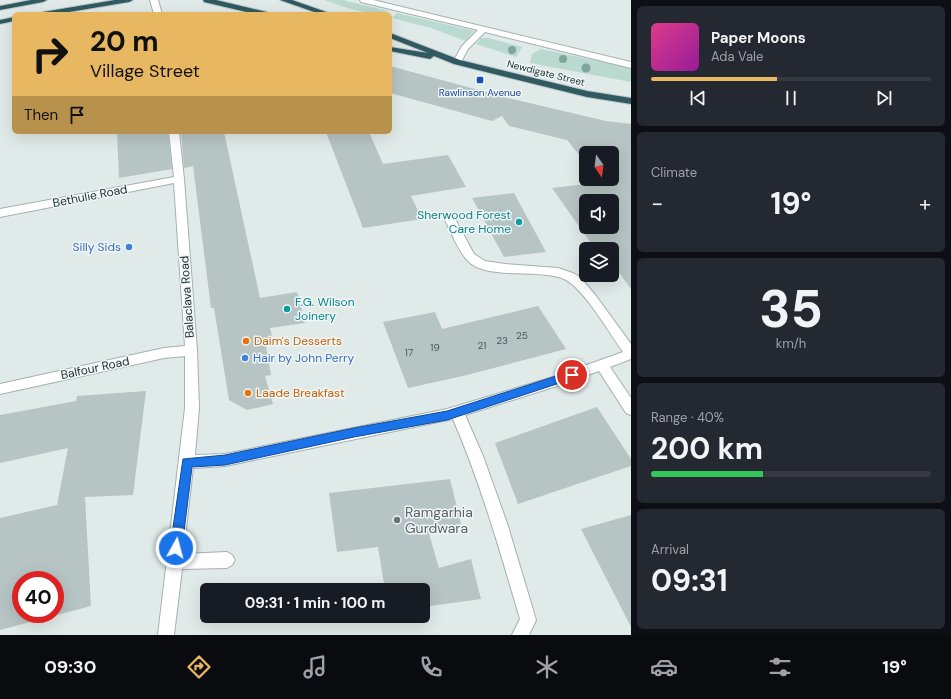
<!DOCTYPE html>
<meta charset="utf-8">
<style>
:root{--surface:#171b24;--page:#242831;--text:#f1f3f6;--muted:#9ea1a6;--line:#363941;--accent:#e7b761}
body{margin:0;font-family:"DM Sans",sans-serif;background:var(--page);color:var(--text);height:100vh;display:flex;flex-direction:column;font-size:15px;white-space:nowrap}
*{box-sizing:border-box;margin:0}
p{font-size:13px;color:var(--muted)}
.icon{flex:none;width:22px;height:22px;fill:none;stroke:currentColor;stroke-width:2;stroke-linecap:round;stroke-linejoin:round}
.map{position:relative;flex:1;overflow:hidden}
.details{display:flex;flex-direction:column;gap:6px;padding:6px;background:#0d0f14;width:320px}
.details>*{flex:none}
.guide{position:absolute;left:12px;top:12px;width:380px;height:122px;border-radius:6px;box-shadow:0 4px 16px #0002;background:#e7b761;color:#111;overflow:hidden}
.needle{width:26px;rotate:166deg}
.tools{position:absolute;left:579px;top:146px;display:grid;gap:8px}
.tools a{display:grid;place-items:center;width:40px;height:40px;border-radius:6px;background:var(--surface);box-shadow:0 4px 16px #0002;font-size:20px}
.speed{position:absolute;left:12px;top:571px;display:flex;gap:8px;font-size:20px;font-weight:700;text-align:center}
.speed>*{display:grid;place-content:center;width:52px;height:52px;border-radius:50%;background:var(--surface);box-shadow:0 4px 16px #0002;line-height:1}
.speed .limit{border:6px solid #d22;background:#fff;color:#111}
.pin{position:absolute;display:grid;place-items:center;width:34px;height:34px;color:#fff;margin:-17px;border:2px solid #fff;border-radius:50%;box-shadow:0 1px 4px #0007}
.me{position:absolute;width:44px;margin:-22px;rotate:7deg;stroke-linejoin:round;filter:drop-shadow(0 0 3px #0008)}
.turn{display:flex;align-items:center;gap:14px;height:84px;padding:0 12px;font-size:18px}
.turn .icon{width:52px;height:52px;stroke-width:2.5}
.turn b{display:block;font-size:28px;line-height:34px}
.then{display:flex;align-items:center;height:38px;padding:0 12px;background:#0003;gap:8px;font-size:15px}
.big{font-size:30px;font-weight:700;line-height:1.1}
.details .widget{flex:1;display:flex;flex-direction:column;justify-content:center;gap:6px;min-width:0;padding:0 14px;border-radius:6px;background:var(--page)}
.details .dial{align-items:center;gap:0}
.dial b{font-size:52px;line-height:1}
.song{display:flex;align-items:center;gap:12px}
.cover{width:48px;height:48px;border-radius:6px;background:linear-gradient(135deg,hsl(330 70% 55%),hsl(300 70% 35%))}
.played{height:4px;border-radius:2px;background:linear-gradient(90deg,var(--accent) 45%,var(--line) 45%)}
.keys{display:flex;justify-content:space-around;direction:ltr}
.heat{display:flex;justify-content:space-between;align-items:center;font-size:22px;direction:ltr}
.charge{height:6px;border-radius:3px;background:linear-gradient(90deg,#34c759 40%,var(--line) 0)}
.trip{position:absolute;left:200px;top:583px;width:230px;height:40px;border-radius:6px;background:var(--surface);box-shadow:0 4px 16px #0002;font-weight:700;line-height:40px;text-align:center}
.dock{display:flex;height:64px;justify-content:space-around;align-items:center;background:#090b0e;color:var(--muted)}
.dock .icon{width:28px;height:28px}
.dock .selected{color:var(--accent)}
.dock b{font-size:18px;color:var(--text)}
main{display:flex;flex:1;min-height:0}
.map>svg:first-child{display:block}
.green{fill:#bad9cf}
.building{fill:#b6c4c3;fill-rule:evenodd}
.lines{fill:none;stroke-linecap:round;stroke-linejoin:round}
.minor-casing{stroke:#a3b0b1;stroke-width:2}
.highway-casing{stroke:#c1c7c8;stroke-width:2}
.minor{fill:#fff;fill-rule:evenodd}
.highway{fill:#305962;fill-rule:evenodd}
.tree{fill:#7fa59d}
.route{fill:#1a73e8;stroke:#114b97}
.transit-dot{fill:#1a4fb4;stroke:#f0f7f6;stroke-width:1.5}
.culture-dot{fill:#0f9aa8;stroke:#f0f7f6;stroke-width:1.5}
.shop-dot{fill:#3f7fe0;stroke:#f0f7f6;stroke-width:1.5}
.food-dot{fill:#e8710a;stroke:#f0f7f6;stroke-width:1.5}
.worship-dot{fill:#6b7280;stroke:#f0f7f6;stroke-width:1.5}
.labels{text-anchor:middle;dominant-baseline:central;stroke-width:3;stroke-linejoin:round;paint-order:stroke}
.far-street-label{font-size:10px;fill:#223639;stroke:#f0f7f6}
.far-transit-label{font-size:10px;fill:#164399;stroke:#f0f7f6}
.number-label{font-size:10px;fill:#475a5c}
.street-label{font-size:12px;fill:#223639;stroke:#f0f7f6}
.culture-label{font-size:12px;fill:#0d838f;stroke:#f0f7f6;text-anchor:end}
.shop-label{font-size:12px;fill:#366cbe;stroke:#f0f7f6;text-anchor:end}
.food-label{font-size:12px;fill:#c56008;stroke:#f0f7f6;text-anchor:start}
.near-worship-label{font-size:14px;fill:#5b616d;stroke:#f0f7f6;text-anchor:start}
</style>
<main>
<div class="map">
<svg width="631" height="635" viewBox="0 0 631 635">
<rect width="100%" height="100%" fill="#e0eae9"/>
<!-- green -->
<g class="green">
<path d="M324 0H343L388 11 386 14C364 14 344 7 324 0Z"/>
<polygon points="397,13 470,30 474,31 466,41 431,28 392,18"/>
<polygon points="481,38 489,38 522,47 516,57 476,44"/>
<polygon points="541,49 631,68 631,82 530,63 532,54"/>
</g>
<!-- building -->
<g class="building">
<path d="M390 66 508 98 606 121 631 124V289L612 263V249H595L552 188 602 182 599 179H612V153H586V163L567 140 509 126 502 116 492 121 390 93ZM586 201H612V227H586Z"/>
<polygon points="117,132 168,132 172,169 119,178"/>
<polygon points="181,132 224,132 260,298 297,292 305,323 270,328 274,344 266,346 271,375 265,376 273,404 247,410 229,400 214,308 211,308 193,166 184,168"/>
<polygon points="326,132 369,132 383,164 448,155 466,187 411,196 422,219 363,228"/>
<polygon points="514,193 546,252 504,257 472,198"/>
<polygon points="538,306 566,349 463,376 408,388 383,322 435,312 442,329"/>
<path d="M146 391 133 495 85 497 91 606 0 630V518L57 505 68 448 0 463V415L76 401 77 396ZM21 580H55V614H21Z"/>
<polygon points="597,407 631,459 631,466 518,504 495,443"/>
<polygon points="450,479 461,524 429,534 439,568 471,559 481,599 423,607 423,590 385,590 378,547 337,552 329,493"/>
<polygon points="631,515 631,627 581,529"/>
</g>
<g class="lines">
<defs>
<g id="minor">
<polygon points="150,0 158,0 162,14 154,14"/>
<polygon points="360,0 373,0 631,62 631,68 485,32 468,49 460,64 454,64 453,62 462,46 478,30 361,2"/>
<path d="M169 132H179L184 179 197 350 199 408 195 455 225 454 447 409 556 376 623 352C610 334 583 287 564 279 539 268 485 281 467 260 457 249 452 233 445 220L446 217H454L474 254 485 261 505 264 558 268 573 273 580 277 596 296 631 344V359L610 367 631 398V415L626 413 599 371 557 386 465 415 483 456 507 523 536 620 529 635H512L520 619C500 551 481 484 453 419L225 466 193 468 183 554 227 552 232 555 235 560 232 565 227 568 182 569 174 635H158L185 408V356L164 358 0 394V384L164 348 185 346 174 183 0 217V209L174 177Z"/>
</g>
<g id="highway">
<polygon points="31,0 47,0 43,2 0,10 0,6"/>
<polygon points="115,0 133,0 129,2 57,14 39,14 43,12"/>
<polygon points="203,0 216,0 267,12 268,14 255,14 204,2"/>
<polygon points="280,0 292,0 332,14 320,14"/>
<polygon points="14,17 14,21 0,24 0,20"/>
<polygon points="390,33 460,60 587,91 631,98 631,104 587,97 454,64 434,56 430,59 390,51 390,47 428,53 390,38"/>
</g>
</defs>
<!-- minor casing -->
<use href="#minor" class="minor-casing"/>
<!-- highway casing -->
<use href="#highway" class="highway-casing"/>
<!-- minor -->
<use href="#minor" class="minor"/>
<!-- highway -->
<use href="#highway" class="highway"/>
</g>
<!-- trees -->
<g class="tree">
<circle cx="512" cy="50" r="4"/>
<circle cx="563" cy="59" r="4"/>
<circle cx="586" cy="68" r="4.5"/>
</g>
<!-- route -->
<polygon class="route" points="572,371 575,373 577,375 575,378 447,420 354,437 225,465 192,467 182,548 180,552 176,553 172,552 170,548 183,459 225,455 354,428 447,411"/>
<!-- markers -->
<rect class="transit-dot" x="476" y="76" width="8" height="8" rx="2"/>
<g class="culture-dot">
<circle cx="519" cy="222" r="4"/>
<circle cx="287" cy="309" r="4"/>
</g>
<g class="shop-dot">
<circle cx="129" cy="247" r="4"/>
<circle cx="245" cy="358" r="4"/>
</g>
<g class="food-dot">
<circle cx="246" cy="341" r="4"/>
<circle cx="248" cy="393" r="4"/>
</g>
<circle class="worship-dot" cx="397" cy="520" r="4"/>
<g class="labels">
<!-- far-street labels -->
<g class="far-street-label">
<text transform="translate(546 73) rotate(14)">Newdigate Street</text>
</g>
<!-- far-transit labels -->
<g class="far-transit-label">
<text x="480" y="92">Rawlinson Avenue</text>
</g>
<!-- number labels -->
<g class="number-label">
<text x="522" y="335">25</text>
<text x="502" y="340">23</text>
<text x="482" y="345">21</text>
<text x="435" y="347">19</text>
<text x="409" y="352">17</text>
</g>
<!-- street labels -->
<g class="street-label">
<text transform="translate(90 196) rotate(-11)">Bethulie Road</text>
<text transform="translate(187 297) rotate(-94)">Balaclava Road</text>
<text transform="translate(95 368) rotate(-12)">Balfour Road</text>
</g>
<!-- culture labels -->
<g class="culture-label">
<text x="511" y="215">Sherwood Forest<tspan x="511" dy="14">Care Home</tspan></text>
<text x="295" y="302" text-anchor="start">F.G. Wilson<tspan x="295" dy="14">Joinery</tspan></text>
</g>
<!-- shop labels -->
<g class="shop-label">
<text x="121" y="247">Silly Sids</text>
<text x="253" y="358" text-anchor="start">Hair by John Perry</text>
</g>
<!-- food labels -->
<g class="food-label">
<text x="254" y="341">Daim's Desserts</text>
<text x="256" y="393">Laade Breakfast</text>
</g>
<!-- near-worship labels -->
<g class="near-worship-label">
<text x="405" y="512">Ramgarhia<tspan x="405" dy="16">Gurdwara</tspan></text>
</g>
</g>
</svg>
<div class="tools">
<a><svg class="needle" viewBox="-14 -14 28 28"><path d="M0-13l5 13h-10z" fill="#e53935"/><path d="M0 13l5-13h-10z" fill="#9ea1a6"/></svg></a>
<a><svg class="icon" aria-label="sound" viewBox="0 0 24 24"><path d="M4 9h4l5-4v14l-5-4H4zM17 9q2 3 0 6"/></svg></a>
<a><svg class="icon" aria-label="layers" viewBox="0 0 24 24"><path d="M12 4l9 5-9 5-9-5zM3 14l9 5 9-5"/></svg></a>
</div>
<div class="speed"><div class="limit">40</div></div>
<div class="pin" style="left:572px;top:375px;background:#d93025"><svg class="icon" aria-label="arrive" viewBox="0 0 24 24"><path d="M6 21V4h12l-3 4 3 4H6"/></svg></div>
<svg class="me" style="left:176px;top:548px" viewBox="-20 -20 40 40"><circle r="17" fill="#1a73e8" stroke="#fff" stroke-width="3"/><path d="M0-11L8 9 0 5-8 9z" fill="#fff"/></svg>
<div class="trip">09:31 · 1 min · 100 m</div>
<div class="guide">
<div class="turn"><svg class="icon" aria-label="right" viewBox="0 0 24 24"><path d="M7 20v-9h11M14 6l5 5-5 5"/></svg><div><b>20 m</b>Village Street</div></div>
<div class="then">Then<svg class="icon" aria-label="arrive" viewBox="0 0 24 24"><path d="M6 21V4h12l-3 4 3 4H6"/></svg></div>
</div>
</div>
<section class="details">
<div class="widget">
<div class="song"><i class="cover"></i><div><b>Paper Moons</b><p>Ada Vale</p></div></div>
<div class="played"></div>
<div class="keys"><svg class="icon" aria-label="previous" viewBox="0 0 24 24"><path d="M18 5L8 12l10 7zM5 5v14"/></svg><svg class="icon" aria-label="pause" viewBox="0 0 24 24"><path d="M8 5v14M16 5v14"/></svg><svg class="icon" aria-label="next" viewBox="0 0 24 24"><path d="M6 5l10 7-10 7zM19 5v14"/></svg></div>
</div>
<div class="widget"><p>Climate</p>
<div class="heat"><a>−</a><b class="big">19°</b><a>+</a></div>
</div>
<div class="widget dial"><b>35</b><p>km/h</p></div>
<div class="widget"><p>Range · 40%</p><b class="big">200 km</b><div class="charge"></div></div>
<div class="widget"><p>Arrival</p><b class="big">09:31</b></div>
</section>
</main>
<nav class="dock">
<b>09:30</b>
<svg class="icon selected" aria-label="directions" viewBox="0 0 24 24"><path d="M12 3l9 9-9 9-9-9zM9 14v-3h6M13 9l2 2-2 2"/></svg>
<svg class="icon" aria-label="music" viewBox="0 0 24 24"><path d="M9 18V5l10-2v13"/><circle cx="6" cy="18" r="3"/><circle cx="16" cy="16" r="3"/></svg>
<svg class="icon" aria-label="phone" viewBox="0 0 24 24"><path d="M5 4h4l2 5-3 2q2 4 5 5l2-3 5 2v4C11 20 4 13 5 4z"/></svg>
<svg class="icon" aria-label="climate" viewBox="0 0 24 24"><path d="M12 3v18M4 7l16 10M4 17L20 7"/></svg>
<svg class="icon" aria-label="car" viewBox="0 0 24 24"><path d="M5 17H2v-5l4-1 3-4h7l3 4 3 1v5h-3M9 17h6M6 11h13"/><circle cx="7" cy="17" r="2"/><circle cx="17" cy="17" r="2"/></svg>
<svg class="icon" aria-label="filters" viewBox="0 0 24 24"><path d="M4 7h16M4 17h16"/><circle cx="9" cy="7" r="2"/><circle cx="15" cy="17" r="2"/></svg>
<b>19°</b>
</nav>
